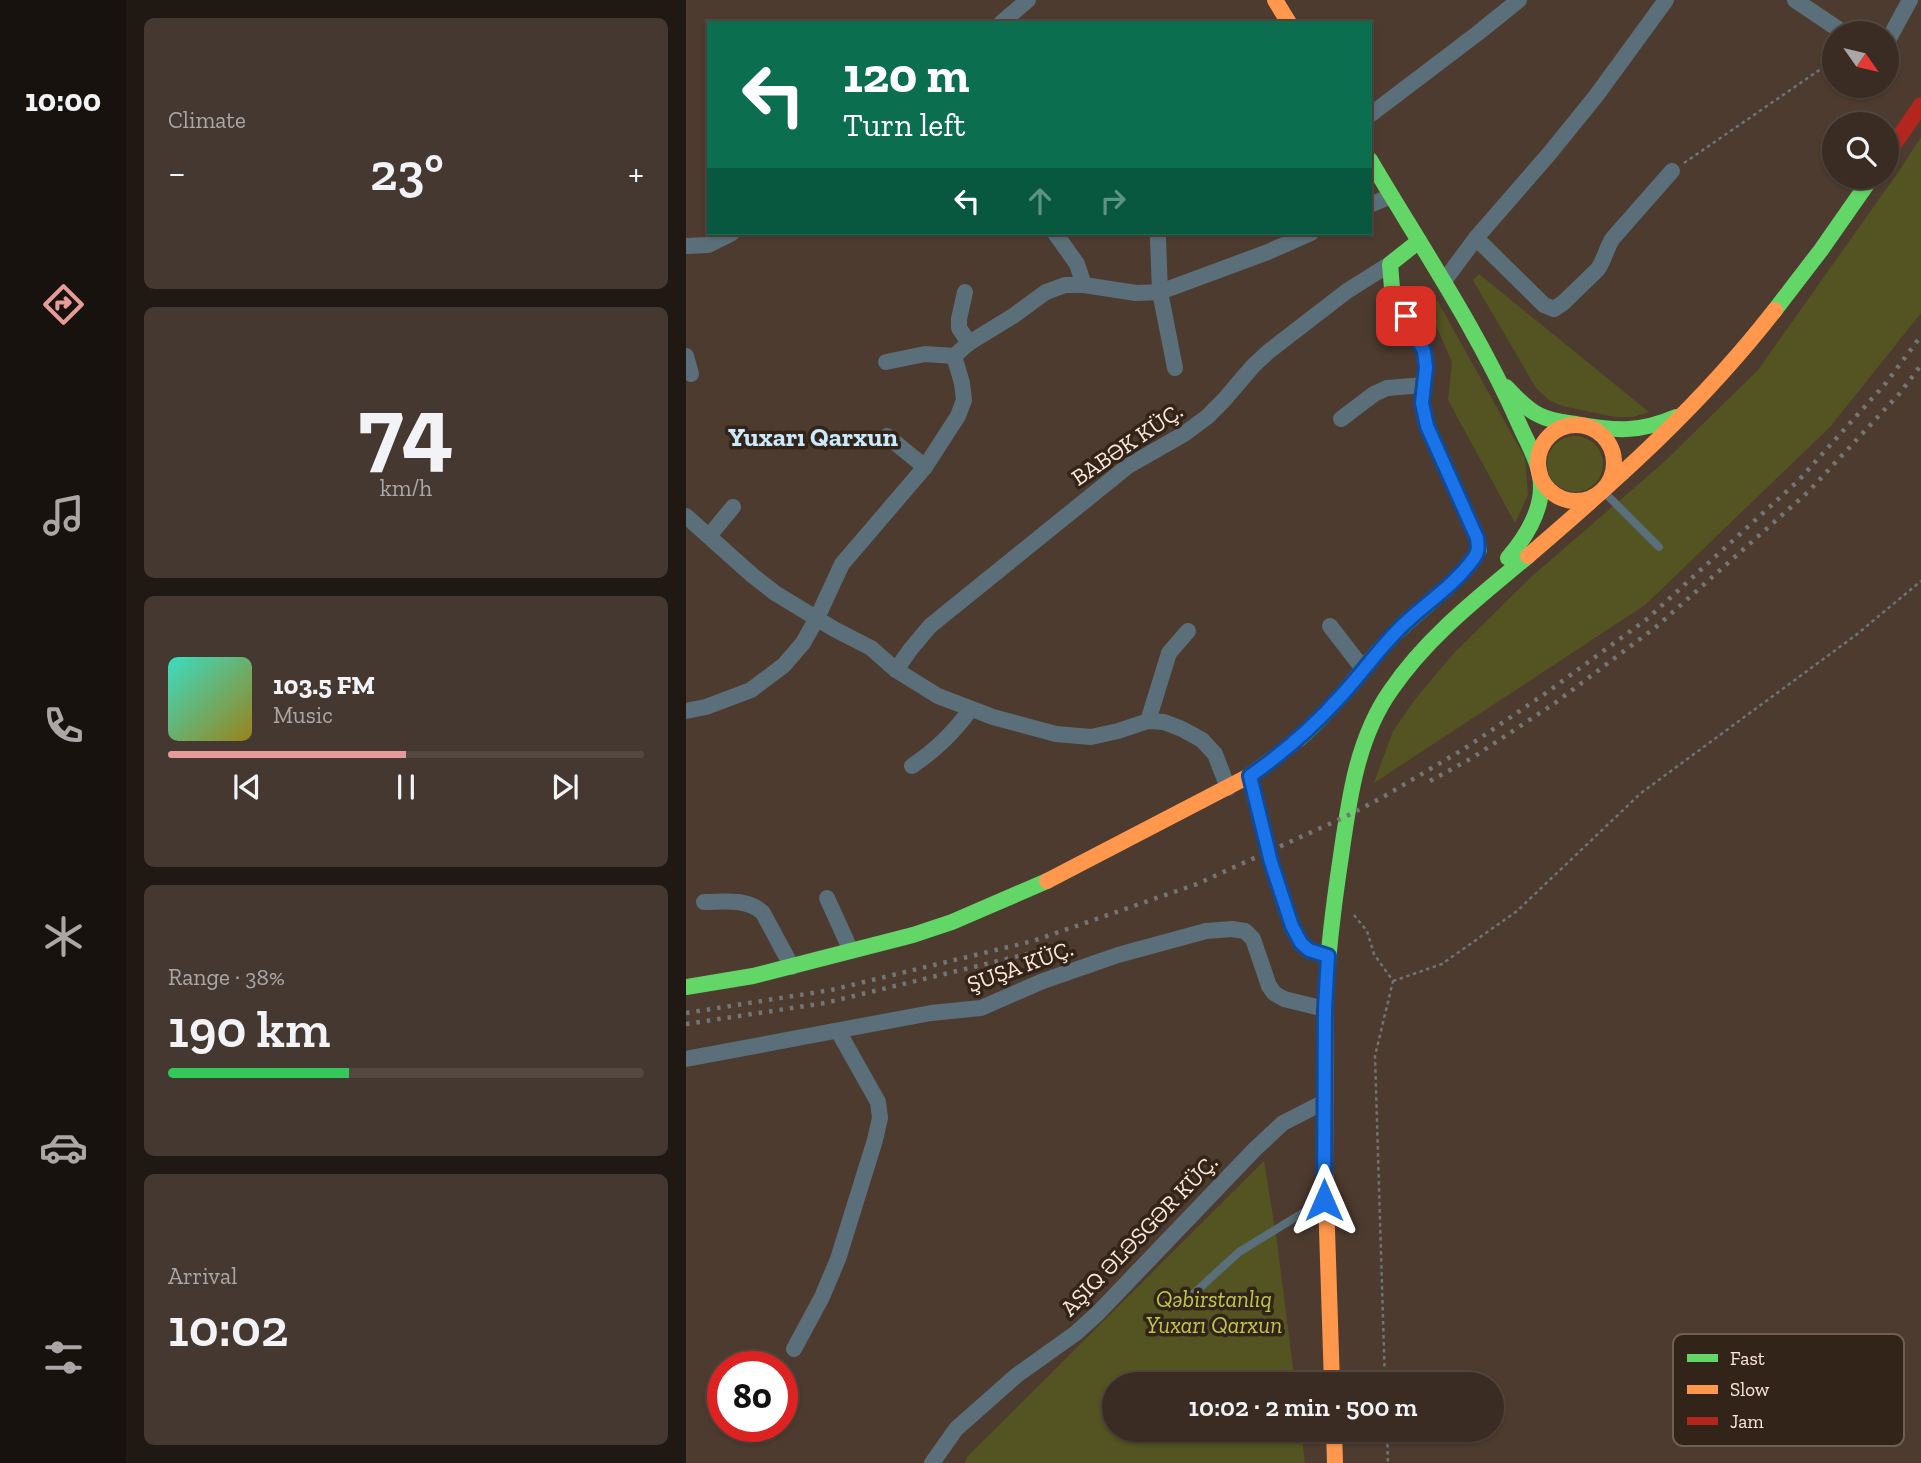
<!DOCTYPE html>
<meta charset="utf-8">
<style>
:root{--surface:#3a2c23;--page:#453830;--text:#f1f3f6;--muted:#aba7a6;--line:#544841;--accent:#e69b98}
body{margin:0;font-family:"Zilla Slab",serif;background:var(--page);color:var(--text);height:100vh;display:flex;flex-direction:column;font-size:26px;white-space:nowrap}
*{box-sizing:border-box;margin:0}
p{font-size:23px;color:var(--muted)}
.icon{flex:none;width:38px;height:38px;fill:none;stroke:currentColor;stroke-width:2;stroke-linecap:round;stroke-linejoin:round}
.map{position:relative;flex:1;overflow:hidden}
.drawer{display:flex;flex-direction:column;gap:18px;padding:18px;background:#201813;width:560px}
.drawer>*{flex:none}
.banner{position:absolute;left:21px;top:21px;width:665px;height:214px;border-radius:0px;box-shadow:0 2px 5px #0004,0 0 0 2px var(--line);background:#0b6e4f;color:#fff;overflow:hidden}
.needle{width:46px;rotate:124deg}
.controls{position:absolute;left:1136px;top:21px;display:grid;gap:14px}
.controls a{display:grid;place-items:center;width:77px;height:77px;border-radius:50%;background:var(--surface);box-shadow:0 2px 5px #0004,0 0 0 2px var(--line);font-size:35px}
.speed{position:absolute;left:21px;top:1351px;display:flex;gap:14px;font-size:35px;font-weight:700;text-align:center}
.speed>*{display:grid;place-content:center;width:91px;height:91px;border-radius:50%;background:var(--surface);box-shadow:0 2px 5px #0004,0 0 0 2px var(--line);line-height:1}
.speed .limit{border:10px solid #d22;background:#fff;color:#111}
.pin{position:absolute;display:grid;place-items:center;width:60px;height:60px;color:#fff;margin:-30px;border-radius:14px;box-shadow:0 4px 10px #0006}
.me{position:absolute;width:77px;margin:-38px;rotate:0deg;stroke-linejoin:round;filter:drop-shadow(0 0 5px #0008)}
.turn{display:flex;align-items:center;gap:24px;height:147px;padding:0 21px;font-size:32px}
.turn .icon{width:91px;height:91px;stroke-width:2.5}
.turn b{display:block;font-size:49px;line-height:60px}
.lanes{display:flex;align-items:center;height:66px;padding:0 21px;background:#0003;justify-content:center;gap:35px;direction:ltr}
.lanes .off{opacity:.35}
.big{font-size:52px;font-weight:600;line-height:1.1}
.drawer .widget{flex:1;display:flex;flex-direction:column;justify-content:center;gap:10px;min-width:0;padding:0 24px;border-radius:10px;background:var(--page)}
.drawer .dial{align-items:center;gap:0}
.dial b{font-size:91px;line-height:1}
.song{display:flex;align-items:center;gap:21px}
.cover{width:84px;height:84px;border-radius:10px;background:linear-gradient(135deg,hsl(170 70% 55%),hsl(50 70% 35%))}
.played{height:7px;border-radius:4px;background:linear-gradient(90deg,var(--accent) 50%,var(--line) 50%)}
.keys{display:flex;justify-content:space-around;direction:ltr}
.heat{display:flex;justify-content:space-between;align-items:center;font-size:38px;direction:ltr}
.charge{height:10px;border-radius:5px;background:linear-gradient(90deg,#34c759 38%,var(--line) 0)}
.trip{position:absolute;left:416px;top:1372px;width:402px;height:70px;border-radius:35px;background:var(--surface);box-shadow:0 2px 5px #0004,0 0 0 2px var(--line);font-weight:600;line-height:70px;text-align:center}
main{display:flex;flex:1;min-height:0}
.dock{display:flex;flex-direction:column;width:126px;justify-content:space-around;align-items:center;background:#17120e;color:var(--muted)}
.dock .icon{width:49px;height:49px}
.dock .on{color:var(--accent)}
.dock b{font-size:32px;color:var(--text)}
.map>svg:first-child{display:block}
.green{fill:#535422}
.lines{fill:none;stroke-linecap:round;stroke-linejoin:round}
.path{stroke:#6c7578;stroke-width:2.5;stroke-dasharray:3.5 3.5;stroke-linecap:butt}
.lane{stroke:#5a6f79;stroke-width:8}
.street{stroke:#5a6f79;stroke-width:16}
.fast{stroke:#63d668;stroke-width:16}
.slow{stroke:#ff974d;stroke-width:16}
.jam{stroke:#b3261e;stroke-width:16}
.rail{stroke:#747675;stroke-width:4.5;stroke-dasharray:3.5 7;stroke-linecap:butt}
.route-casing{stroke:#114b97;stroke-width:18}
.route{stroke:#1a73e8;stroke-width:12}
.labels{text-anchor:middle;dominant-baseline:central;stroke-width:7;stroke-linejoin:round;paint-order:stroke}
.street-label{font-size:23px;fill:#fce7da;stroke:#33241a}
.park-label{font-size:23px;font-style:italic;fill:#bfc84a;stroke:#33241a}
.quarter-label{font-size:26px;font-weight:bold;fill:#cae9fa;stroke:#33241a}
.key{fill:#33241a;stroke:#6f5e54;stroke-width:2}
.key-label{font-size:19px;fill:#fce7da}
</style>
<main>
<nav class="dock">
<b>10:00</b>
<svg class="icon on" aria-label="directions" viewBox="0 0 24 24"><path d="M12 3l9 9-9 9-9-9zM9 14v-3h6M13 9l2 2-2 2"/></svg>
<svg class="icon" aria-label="music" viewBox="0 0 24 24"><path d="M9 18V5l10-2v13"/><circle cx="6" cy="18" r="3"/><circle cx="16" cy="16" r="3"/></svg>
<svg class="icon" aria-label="phone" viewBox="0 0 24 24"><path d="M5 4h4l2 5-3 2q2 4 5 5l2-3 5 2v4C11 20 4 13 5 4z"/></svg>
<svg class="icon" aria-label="climate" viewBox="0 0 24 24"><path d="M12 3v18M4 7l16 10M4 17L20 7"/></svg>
<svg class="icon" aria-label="car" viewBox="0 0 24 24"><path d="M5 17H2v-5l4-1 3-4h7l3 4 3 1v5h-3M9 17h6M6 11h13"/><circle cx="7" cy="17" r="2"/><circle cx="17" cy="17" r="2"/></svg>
<svg class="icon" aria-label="filters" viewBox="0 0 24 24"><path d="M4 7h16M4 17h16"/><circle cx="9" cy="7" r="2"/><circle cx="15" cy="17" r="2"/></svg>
</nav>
<section class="drawer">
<div class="widget"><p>Climate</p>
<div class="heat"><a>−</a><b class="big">23°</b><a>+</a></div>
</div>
<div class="widget dial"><b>74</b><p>km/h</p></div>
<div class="widget">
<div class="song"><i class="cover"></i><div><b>103.5 FM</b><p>Music</p></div></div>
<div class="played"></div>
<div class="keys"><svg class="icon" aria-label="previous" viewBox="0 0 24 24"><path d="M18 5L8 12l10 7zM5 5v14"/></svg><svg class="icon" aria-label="pause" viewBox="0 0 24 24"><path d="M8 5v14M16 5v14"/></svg><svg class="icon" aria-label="next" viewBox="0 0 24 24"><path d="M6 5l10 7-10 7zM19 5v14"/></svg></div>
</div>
<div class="widget"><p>Range · 38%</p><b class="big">190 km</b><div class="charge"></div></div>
<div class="widget"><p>Arrival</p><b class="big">10:02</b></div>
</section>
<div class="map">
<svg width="1235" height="1463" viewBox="0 0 1235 1463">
<rect width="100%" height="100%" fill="#4d3b2f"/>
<!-- green -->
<g class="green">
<polygon points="1235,137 1235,313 1144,427 959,605 688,783 707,731 731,697 768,653 845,577 978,462 1072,370 1213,171"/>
<polygon points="793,274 963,412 947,417 929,417 876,406 863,400 850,388 787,280"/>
<polygon points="751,300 839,458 842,495 829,523 762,400 766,362 744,312"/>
<circle cx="889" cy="464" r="28"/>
<polygon points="578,1161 591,1242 609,1384 429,1384 429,1430 615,1430 619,1463 279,1463 281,1457"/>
</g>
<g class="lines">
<!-- path -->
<g class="path">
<polyline points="998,163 1148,60"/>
<polyline points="668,915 681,931 688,954 707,981 689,1056 699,1384"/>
<polyline points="707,981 756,964 831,911 955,793 1170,635 1235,581"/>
<polyline points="701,1430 702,1463"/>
</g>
<!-- lane -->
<g class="lane">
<polyline points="921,495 973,547"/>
<polyline points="506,1295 553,1252 633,1203"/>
</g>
<!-- street -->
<g class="street">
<polyline points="1109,0 1158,33"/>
<polyline points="315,23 342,0"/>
<polyline points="1200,44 1224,0"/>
<polyline points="684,115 792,33 833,0"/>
<polyline points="684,205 705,196"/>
<polyline points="369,233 391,264 398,285"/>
<polyline points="472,238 474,292 489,368"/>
<path d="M790 238 858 305 868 309 877 303 912 269C919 259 920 248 927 238L986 171"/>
<polyline points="0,246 22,245 46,233"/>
<polyline points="758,281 790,238 863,154 910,96 980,0"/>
<polyline points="279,292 273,319 273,328 283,343"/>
<polyline points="0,356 5,374"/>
<polyline points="200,362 239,354 268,356"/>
<polyline points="655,419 688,394 701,388 738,385"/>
<polyline points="201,436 239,467"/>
<polyline points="0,516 66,575 89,593 148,629 185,648 210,670 252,696 307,717 370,734 405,737 432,731 462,721 478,722 496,729 516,740 529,754 542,788"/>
<polyline points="23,536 47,507"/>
<polyline points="644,626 678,670"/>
<polyline points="210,670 224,650 244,626 442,466 498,434 521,417 538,400 567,366 582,352 661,291 704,264"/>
<polyline points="0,711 20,707 65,690 98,665 117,643 131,618 156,564 239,467 272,416 278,400 276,383 268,356 283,343 327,316 360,292 379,285 398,285 450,293 474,292 582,252 625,233"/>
<polyline points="462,721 483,653 502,631"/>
<path d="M226 766C251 749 267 733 285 709"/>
<polyline points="563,776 585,862 606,927 615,943 623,950 642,956"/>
<polyline points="141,898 165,951"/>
<path d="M18 902C38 902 62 898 77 913L106 967"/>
<polyline points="0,1059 245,1013 295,1008 357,981 432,955 520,931 546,929 559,931 567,939 583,986 588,993 598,999 639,1009"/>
<polyline points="108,1349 136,1297 152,1259 189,1140 194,1118 192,1102 152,1031"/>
<polyline points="246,1463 270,1429 331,1375 390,1333 412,1313 569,1149 597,1123 638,1102"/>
</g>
<!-- fast -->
<g class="fast">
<path d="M684 160C736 248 793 332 834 426 843 446 855 465 855 487 855 514 839 538 822 558"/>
<polyline points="1089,310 1135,250 1186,177"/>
<path d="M820 387C830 397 840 409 853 415 864 421 877 422 890 424 928 431 953 433 990 417"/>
<path d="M614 738C645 712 667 679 694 649 725 615 768 589 793 550L791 538 741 426 736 403 740 367 738 351 706 288 704 264 733 241"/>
<polyline points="0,987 67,976 227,935 266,922 361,881"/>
<path d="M640 994C642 948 648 902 655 856 663 799 671 738 705 690 741 637 793 597 842 556"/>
</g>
<!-- slow -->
<g class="slow">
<polyline points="589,0 603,23"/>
<circle cx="890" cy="463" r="38"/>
<path d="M842 556C933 478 1015 405 1089 310"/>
<polyline points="361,881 563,776 614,738"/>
<polyline points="640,994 639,1167 646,1384"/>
<polyline points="648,1430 649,1463"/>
</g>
<!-- jam -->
<polyline class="jam" points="1200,156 1235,105"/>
<!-- rail -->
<g class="rail">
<polyline points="744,781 786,758 869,703 970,627 1122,492 1214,393 1235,365"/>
<polyline points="0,1013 145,990 347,941 511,884 661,816 697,797 781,747 860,693 961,619 1112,481 1200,383 1235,336"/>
<polyline points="0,1024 139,1003 345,953 362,946"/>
</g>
</g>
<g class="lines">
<defs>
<path id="route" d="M638 1200 639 1009 642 956 623 950 615 943 606 926 585 862 564 776C597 753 626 728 653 698 674 676 691 651 713 629 737 605 768 586 788 558 793 551 792 546 791 538L741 426 736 403 740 367 738 351 720 316"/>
</defs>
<!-- route casing -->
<use href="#route" class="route-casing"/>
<!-- route -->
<use href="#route" class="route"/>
</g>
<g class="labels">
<!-- street labels -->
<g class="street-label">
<text transform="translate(441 444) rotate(-34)">BABƏK KÜÇ.</text>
<text transform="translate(334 966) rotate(-20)">ŞUŞA KÜÇ.</text>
<text transform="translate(453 1235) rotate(-46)">AŞIQ ƏLƏSGƏR KÜÇ.</text>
</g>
<!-- park labels -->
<g class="park-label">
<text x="528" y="1299">Qəbirstanlıq<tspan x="528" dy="26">Yuxarı Qarxun</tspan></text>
</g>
<!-- quarter labels -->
<g class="quarter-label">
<text x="127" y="437">Yuxarı Qarxun</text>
</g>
</g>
<!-- legend -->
<rect x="987" y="1334" width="231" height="112" rx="10" class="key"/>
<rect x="1001" y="1354" width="31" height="8" fill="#63d668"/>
<rect x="1001" y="1385" width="31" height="9" fill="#ff974d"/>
<rect x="1001" y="1417" width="31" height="8" fill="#b3261e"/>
<g class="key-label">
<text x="1044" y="1365">Fast</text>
<text x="1044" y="1396">Slow</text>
<text x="1044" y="1428">Jam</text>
</g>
</svg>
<div class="controls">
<a><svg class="needle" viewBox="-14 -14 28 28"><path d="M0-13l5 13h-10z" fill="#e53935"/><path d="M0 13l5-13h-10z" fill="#aba7a6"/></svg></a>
<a><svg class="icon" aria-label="search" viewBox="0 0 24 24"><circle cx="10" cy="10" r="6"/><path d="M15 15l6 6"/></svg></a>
</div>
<div class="speed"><div class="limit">80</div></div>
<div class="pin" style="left:720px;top:316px;background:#d93025"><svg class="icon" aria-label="arrive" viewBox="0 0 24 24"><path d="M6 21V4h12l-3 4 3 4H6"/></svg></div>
<svg class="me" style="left:638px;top:1200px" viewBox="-20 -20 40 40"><path d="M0-17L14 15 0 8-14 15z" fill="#1a73e8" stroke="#fff" stroke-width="4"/></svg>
<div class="trip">10:02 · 2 min · 500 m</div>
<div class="banner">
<div class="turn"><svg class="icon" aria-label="left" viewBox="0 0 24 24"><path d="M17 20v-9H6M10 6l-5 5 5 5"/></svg><div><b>120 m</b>Turn left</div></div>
<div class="lanes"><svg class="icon" aria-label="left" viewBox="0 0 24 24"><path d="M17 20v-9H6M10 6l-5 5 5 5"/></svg><svg class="icon off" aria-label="ahead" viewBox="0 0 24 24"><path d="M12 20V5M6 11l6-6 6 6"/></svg><svg class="icon off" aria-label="right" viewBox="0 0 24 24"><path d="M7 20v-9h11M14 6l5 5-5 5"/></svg></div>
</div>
</div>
</main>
